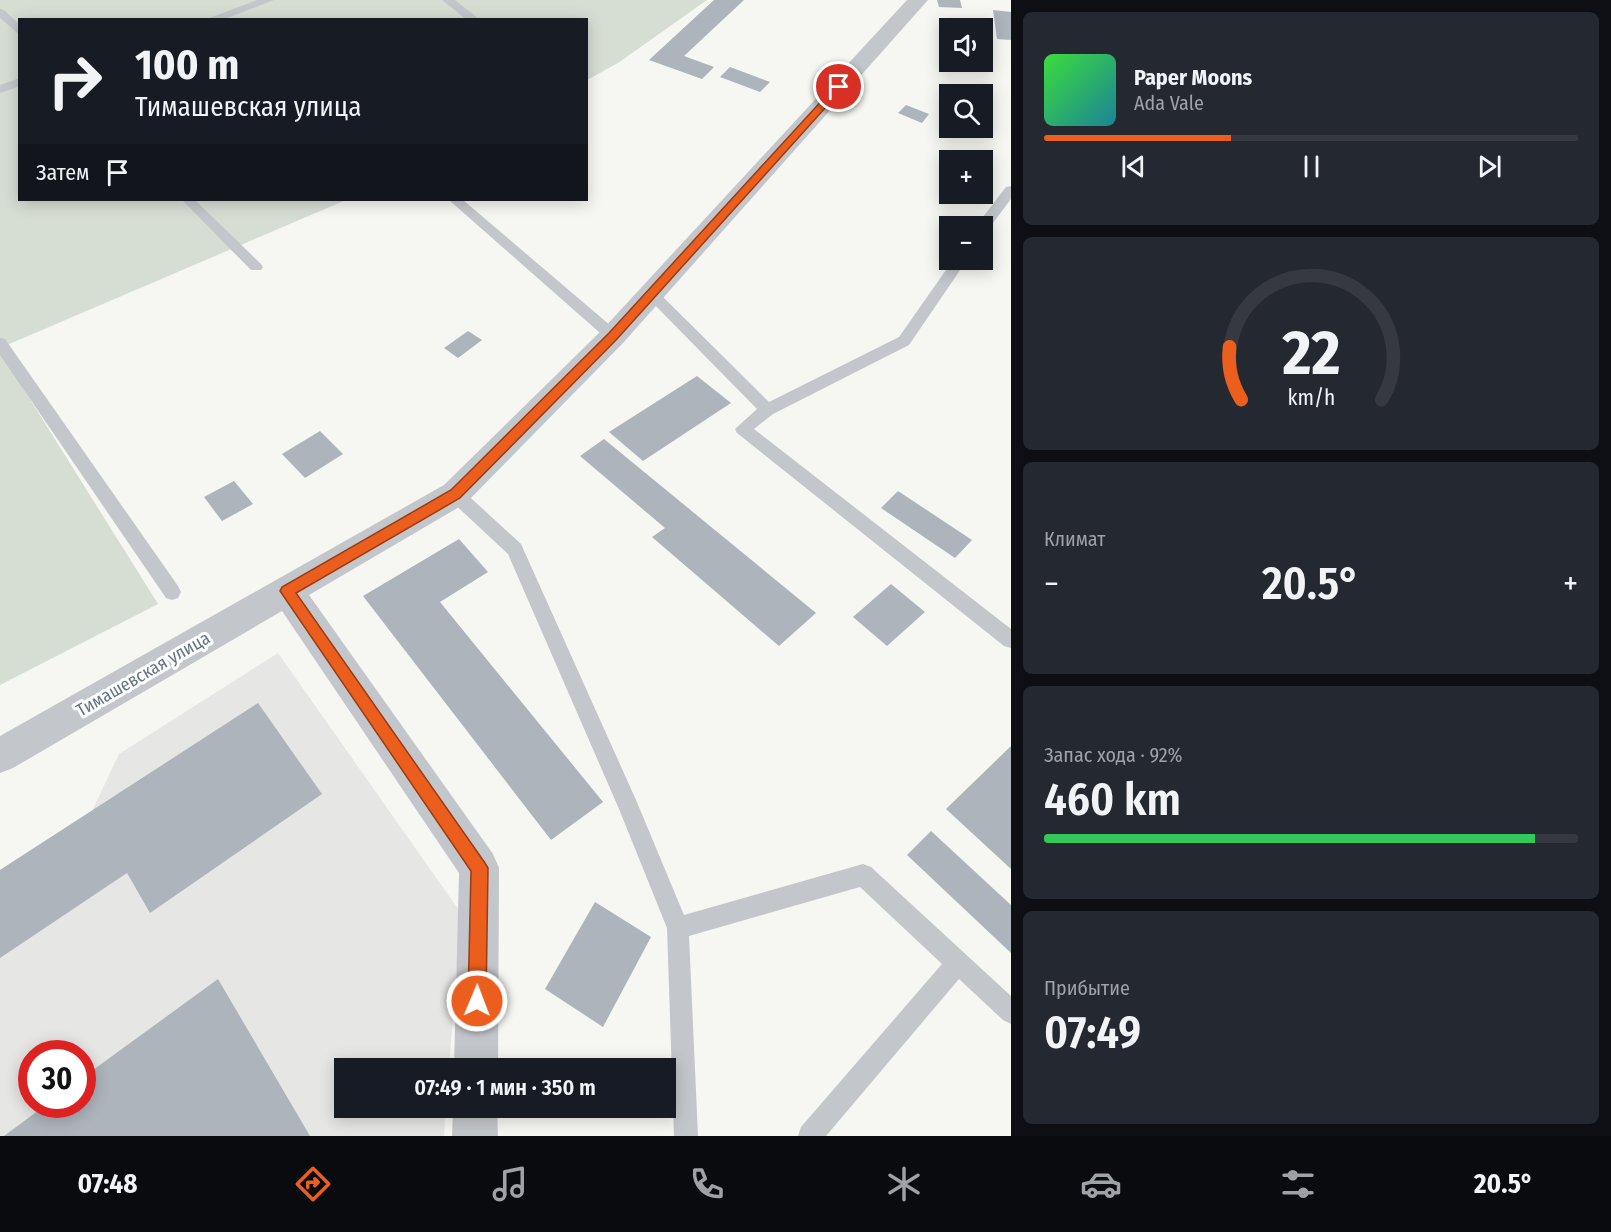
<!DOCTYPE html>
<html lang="ru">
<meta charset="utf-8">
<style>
:root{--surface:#171b24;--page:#242831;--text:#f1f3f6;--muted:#9ea1a6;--line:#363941;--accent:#eb5e1d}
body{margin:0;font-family:"Fira Sans Condensed",sans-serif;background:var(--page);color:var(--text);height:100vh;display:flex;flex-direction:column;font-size:22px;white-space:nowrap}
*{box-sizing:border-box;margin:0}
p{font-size:20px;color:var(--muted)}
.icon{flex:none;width:33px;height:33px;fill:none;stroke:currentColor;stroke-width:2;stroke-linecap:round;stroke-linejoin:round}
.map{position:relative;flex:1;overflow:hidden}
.panel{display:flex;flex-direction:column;gap:12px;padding:12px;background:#0d0f14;width:600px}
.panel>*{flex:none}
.banner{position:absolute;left:18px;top:18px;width:570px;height:183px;border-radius:0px;box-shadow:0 3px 15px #0003;background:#171b24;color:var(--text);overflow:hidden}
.buttons{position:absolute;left:939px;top:18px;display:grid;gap:12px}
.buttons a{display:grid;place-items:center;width:54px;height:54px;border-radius:0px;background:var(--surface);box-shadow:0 3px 15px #0003;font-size:30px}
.speed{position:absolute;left:18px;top:1040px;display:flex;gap:12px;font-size:30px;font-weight:700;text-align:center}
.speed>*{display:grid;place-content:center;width:78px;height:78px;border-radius:50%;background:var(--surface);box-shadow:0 3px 15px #0003;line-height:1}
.speed .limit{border:9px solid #d22;background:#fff;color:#111}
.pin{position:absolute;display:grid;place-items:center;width:51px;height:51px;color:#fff;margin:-26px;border:3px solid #fff;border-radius:50%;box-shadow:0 2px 6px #0007}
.me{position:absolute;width:66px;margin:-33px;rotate:1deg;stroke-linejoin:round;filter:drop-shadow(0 0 4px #0008)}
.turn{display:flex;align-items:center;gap:21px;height:126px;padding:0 18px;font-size:27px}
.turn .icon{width:78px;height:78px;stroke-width:2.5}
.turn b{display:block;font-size:42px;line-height:51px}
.then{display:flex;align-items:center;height:57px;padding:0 18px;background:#0003;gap:12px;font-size:22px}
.big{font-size:45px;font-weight:600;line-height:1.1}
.panel .widget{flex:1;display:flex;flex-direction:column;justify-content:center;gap:9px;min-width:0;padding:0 21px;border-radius:9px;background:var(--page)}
.panel .dial{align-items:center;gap:0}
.dial svg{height:156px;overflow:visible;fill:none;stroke:var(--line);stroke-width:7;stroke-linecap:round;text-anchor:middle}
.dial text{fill:var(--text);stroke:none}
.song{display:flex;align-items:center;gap:18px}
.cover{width:72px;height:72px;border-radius:9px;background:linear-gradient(135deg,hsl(120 70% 55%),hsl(190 70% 35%))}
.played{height:6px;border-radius:3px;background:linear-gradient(90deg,var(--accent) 35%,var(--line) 35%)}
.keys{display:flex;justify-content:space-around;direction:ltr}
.heat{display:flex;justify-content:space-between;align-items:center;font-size:33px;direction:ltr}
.charge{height:9px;border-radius:4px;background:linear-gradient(90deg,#34c759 92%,var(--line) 0)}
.trip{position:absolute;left:334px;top:1058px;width:342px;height:60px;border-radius:0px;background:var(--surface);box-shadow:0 3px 15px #0003;font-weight:600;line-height:60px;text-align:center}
.menu{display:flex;height:96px;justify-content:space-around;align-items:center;background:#090b0e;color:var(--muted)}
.menu .icon{width:42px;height:42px}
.menu .on{color:var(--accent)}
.menu b{font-size:27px;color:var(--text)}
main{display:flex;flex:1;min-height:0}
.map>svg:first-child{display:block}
.built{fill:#e6e7e5;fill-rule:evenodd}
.green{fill:#d6ddd3}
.building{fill:#adb4bb}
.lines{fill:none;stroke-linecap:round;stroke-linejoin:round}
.lane{fill:#c3c6ca;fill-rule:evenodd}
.street{fill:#c3c6ca;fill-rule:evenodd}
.route{fill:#eb5e1d;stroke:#993d13;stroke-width:1.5}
.labels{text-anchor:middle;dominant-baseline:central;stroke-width:6;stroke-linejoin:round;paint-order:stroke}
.street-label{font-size:18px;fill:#637385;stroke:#fff}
</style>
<main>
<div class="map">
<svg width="1011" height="1136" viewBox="0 0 1011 1136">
<rect width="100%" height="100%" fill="#f6f6f2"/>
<!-- built -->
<path class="built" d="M278 653 461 913 449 1068H345V1107H446L444 1136H0V870L92 811 119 754ZM32 1053H82V1104H32Z"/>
<!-- green -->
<g class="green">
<polygon points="0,0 707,0 618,63 587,80 586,20 20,20 20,200 346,200 0,348"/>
<polygon points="1,353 158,604 0,685 0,354"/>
</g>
<!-- building -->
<g class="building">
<polygon points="714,0 744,0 684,56 714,67 702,79 649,60"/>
<polygon points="937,0 960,0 962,8 939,7"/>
<polygon points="993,10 1011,12 1011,40 997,39"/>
<polygon points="730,67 770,82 760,92 720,77"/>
<polygon points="906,105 929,114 922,123 898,113"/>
<polygon points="468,331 482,340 458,358 444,348"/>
<polygon points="697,376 731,403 643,461 609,432"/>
<polygon points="320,431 343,454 305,478 282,454"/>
<polygon points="604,439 816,613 779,646 652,537 665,528 580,456"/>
<polygon points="234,481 253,504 222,521 204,497"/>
<polygon points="898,491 972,540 955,558 881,508"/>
<polygon points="459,539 488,572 440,602 603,802 551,840 363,596"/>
<polygon points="891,584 925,612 887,646 853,617"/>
<polygon points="258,703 322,794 150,913 127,873 0,958 0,870"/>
<polygon points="1011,746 1011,869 946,809"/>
<polygon points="931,831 1011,905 1011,953 907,855"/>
<polygon points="595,902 651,937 603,1027 545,989"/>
<polygon points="218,979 310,1136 4,1136 47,1104 82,1104 82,1078"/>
</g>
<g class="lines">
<!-- lane -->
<g class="lane">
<polygon points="257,0 274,0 222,20 204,20"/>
<polygon points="442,0 455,0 480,20 467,20"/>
<polygon points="0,9 4,10 20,25 20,35 0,18"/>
<polygon points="20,78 20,86 0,93 0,85"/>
<polygon points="1011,186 1011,199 987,231 982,232 982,226 976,226 1006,187"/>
<polygon points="182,200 195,200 261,264 263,267 261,270 251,270"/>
<polygon points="449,200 463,200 618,332 621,336 618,340 608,340"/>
<polygon points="953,260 967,260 909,345 773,414 754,429 1011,629 1011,648 1004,646 737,433 735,429 757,409 644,294 646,290 656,290 769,402 899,337"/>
<polygon points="0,338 5,339 178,586 181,592 178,598 172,600 166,598 0,355"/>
<polygon points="455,487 461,489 521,544 636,800 684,915 863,864 871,867 1011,996 1011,1024 1003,1020 959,979 826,1136 798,1136 801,1127 942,964 860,887 689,936 698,1136 674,1136 667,928 619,809 508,554 449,499 446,494 449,489"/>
</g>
<!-- street -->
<g class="street">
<polygon points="907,0 928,0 623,343 466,503 309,595 493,854 499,868 498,1068 454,1068 459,873 282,611 13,768 0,773 0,736 444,485 603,329"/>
<polygon points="453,1107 497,1107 498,1136 452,1136"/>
</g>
</g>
<!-- route -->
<polygon class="route" points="836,85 844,87 617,339 460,498 296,593 485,863 488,868 486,1001 483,1008 477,1010 471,1008 468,1001 471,871 280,591 282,587 451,490 609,333"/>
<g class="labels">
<!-- street labels -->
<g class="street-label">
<text transform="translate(143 674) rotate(-30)">Тимашевская улица</text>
</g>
</g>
</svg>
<div class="buttons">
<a><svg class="icon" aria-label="sound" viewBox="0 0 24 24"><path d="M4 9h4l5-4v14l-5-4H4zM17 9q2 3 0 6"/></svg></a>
<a><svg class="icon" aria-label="search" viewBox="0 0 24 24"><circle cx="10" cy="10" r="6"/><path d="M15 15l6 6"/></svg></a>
<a>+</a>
<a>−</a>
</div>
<div class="speed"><div class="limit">30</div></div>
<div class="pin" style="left:839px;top:87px;background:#d93025"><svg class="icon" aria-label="arrive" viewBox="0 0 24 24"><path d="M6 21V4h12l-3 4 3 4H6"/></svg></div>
<svg class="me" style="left:477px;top:1001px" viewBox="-20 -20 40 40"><circle r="17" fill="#eb5e1d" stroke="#fff" stroke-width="3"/><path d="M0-11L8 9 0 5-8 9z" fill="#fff"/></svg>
<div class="trip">07:49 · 1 мин · 350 m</div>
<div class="banner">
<div class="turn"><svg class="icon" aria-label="right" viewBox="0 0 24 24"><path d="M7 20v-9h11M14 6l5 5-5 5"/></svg><div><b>100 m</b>Тимашевская улица</div></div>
<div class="then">Затем<svg class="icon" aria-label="arrive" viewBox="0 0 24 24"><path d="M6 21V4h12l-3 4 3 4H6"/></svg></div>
</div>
</div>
<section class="panel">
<div class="widget">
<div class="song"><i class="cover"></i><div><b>Paper Moons</b><p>Ada Vale</p></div></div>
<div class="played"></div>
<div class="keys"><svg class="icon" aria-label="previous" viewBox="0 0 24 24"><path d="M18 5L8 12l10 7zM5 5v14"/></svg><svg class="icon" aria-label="pause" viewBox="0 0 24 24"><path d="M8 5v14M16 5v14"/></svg><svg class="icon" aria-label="next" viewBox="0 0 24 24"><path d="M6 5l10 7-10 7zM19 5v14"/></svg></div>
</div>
<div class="widget dial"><svg viewBox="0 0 100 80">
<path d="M14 69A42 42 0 1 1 86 69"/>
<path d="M14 69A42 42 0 0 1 8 42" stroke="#eb5e1d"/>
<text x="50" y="56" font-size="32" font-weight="700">22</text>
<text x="50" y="72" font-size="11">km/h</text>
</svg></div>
<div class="widget"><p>Климат</p>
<div class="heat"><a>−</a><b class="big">20.5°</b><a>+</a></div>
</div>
<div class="widget"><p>Запас хода · 92%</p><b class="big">460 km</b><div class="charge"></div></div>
<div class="widget"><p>Прибытие</p><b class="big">07:49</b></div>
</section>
</main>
<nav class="menu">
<b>07:48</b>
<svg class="icon on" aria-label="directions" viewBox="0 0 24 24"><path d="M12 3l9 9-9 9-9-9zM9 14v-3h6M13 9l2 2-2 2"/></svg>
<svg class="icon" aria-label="music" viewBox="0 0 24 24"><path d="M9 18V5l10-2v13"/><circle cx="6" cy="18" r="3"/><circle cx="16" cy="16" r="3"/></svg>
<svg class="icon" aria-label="phone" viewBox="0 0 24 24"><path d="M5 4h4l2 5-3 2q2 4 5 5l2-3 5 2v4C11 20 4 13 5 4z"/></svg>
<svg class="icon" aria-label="climate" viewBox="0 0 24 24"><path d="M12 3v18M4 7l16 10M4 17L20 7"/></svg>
<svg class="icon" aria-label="car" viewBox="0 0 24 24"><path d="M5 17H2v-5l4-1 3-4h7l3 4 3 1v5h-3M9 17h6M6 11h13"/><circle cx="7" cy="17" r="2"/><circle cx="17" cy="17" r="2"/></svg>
<svg class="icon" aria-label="filters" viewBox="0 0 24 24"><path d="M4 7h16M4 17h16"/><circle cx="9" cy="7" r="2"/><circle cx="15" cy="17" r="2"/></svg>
<b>20.5°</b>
</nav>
